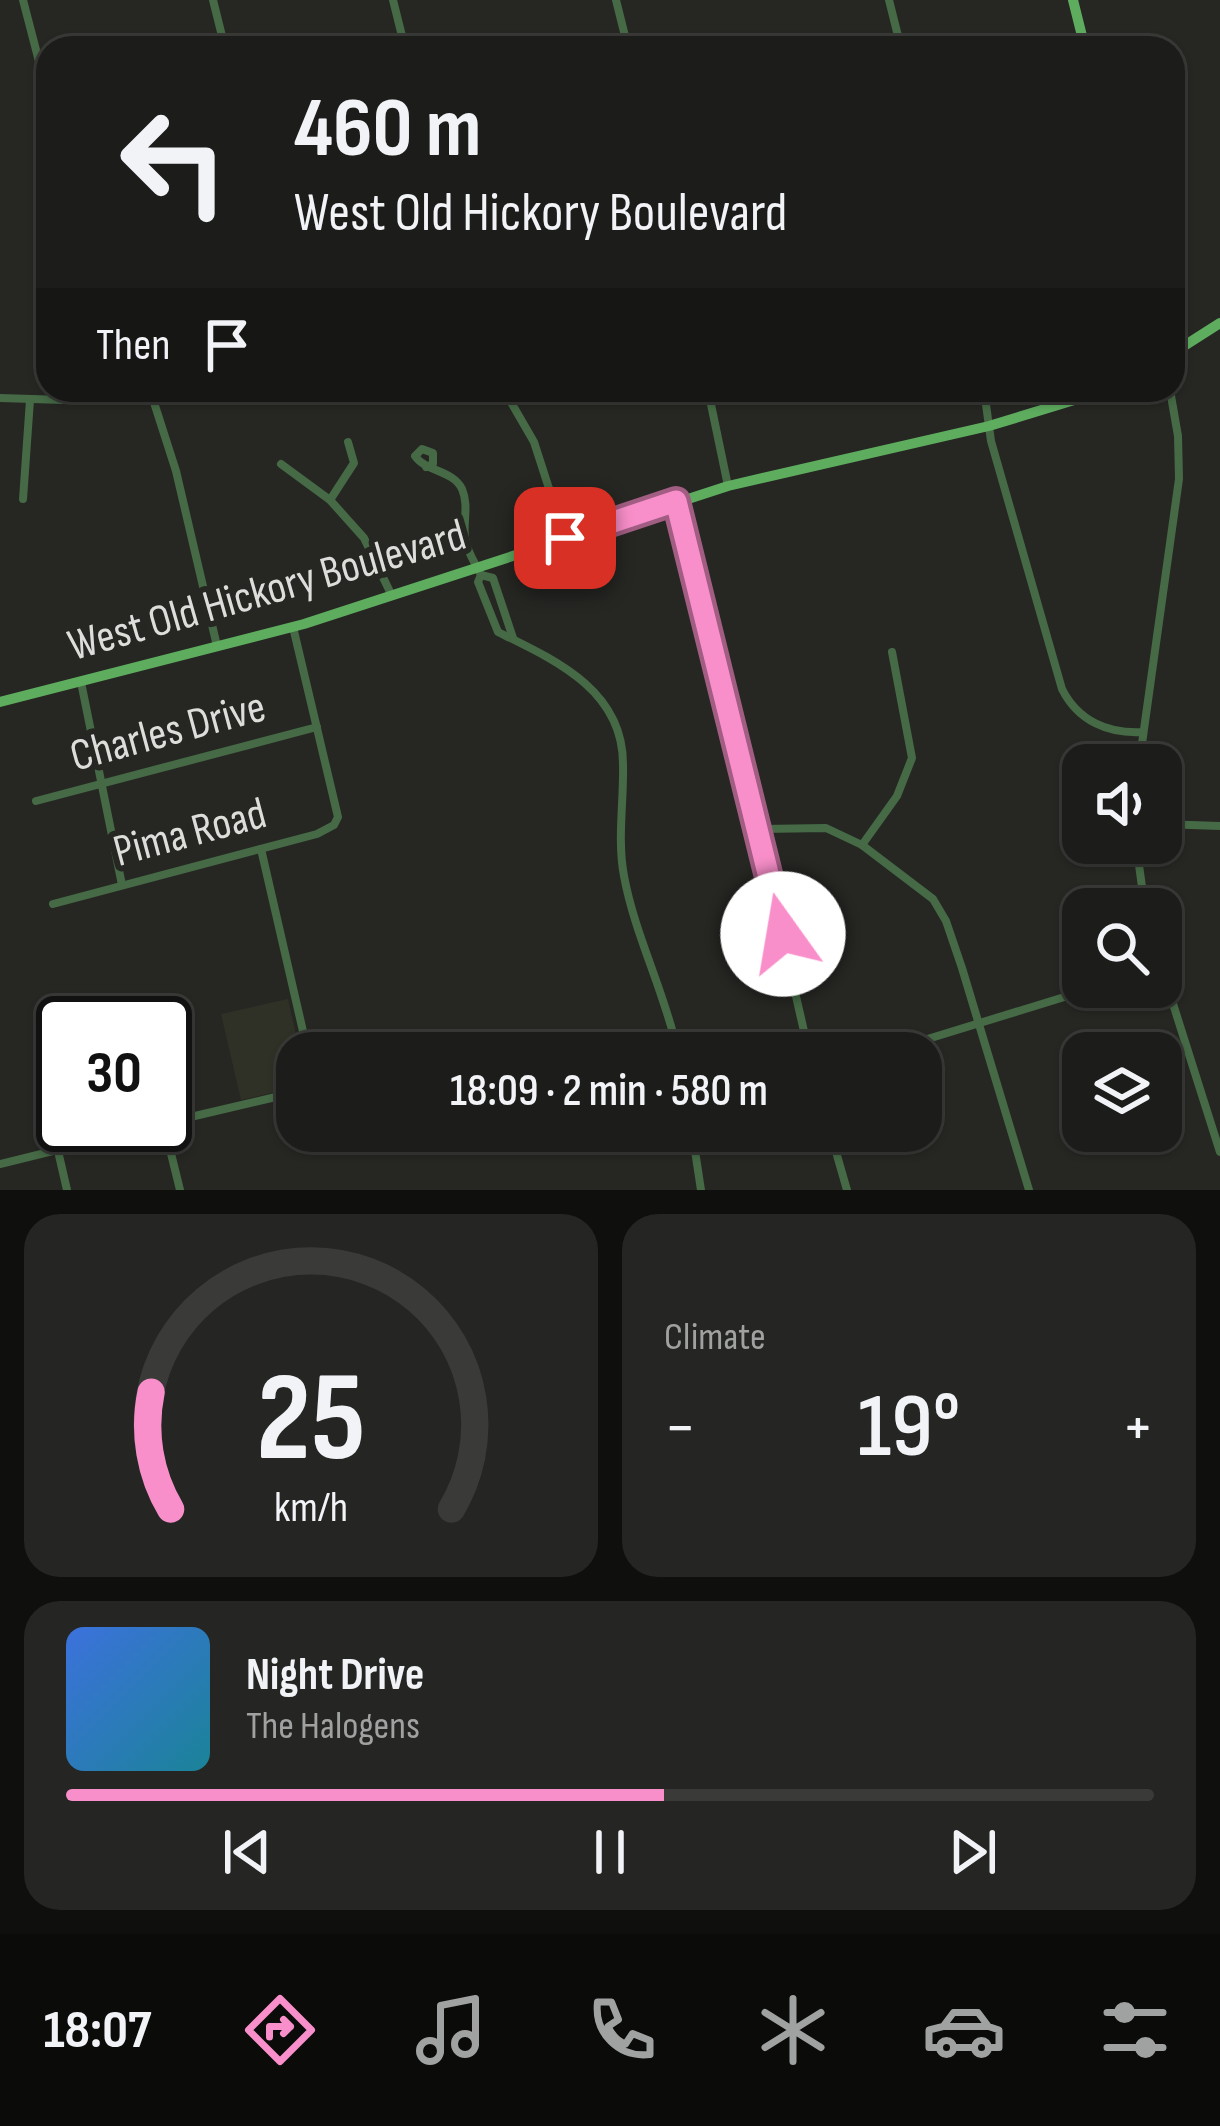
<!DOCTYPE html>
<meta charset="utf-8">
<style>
:root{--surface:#1c1d1a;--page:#252623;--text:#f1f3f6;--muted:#a0a2a2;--line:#3a3b39;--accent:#f98fca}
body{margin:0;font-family:"Sofia Sans Condensed",sans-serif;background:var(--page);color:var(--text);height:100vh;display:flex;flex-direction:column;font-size:45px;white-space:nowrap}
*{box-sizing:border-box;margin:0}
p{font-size:39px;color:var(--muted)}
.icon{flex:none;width:66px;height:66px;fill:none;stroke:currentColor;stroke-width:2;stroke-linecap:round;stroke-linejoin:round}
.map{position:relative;height:1190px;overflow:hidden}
.panel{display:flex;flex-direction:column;gap:24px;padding:24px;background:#0f100e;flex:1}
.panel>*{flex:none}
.guide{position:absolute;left:36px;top:36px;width:1149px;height:366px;border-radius:36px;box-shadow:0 3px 9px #0004,0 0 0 3px var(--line);background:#1c1d1a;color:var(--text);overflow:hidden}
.tools{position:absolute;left:1062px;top:744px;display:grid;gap:24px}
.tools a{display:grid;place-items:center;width:120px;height:120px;border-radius:24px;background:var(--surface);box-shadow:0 3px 9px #0004,0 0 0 3px var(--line);font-size:60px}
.speed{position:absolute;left:36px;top:996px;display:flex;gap:24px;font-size:60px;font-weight:700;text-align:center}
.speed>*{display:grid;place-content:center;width:156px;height:156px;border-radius:50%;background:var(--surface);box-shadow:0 3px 9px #0004,0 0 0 3px var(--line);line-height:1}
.speed .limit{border:6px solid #111;border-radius:18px;background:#fff;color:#111}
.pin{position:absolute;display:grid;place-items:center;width:102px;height:102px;color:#fff;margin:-51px;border-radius:24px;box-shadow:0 6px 18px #0006}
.me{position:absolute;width:132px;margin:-66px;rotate:347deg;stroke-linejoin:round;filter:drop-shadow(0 0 9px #0008)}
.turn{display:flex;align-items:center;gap:42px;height:252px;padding:0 60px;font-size:54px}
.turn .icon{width:156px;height:156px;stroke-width:2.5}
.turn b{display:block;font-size:84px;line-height:102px}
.then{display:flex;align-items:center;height:114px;padding:0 60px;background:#0003;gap:24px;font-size:45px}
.big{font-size:90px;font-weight:600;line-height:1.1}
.panel .widget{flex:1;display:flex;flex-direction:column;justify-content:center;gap:18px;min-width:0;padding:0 42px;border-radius:36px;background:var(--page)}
.panel .dial{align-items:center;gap:0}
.dial svg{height:312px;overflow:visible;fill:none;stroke:var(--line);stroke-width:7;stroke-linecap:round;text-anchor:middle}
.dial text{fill:var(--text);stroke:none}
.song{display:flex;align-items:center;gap:36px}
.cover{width:144px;height:144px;border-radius:18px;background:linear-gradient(135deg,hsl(220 70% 55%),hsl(190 70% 35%))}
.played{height:12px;border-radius:6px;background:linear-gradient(90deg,var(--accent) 55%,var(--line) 55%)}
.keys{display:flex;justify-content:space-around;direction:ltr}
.heat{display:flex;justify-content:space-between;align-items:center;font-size:66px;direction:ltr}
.panel .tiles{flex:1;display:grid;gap:24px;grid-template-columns:1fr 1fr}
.widget:last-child{grid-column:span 2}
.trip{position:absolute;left:276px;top:1032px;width:666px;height:120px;border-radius:36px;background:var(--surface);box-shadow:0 3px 9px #0004,0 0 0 3px var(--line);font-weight:600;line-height:120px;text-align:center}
.menu{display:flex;height:192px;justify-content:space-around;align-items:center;background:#0b0c0a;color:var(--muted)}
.menu .icon{width:84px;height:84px}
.menu .current{color:var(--accent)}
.menu b{font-size:54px;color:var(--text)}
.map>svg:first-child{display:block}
.built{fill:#2f3126}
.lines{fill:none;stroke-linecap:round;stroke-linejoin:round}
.minor{stroke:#456a45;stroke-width:8}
.major{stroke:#5ead5f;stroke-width:10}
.route-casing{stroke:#a25d83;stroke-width:30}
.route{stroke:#f98fca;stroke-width:21}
.labels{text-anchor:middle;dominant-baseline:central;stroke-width:12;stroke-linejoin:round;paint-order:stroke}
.street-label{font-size:45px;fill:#dddedb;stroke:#262723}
</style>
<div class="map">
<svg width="1220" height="1190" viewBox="0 0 1220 1190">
<rect width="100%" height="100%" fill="#262723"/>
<!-- built -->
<polygon class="built" points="288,999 300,1053 297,1053 297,1087 241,1100 221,1014"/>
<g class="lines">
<!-- minor -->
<g class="minor">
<polyline points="23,0 48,96"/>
<polyline points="213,0 225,48"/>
<polyline points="393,0 405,48"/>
<polyline points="616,0 628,48"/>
<polyline points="889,0 901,48"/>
<polyline points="150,390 176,471 217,646"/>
<polyline points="504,390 534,442 565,538"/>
<polyline points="708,390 728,486"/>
<path d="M984 390 991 441 1062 689C1078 721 1108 734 1143 732"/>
<polyline points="0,398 96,401 153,390"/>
<polyline points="281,464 330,500 364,538 392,596"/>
<path d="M426 467 433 464V453L422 449 415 456C426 472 453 470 462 489 469 505 463 522 465 538 467 552 475 563 481 575L478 582 498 632C555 660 623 690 623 764 624 801 617 839 624 876 635 936 665 992 678 1053"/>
<polyline points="23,499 30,400"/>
<polyline points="330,500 354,463 348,442"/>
<polyline points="676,503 743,765 809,1053"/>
<polyline points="481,575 493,578 513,638"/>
<polyline points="81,682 122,885"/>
<polyline points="1139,765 1179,479 1178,436 1170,390"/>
<polyline points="36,801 317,727"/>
<polyline points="1161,824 1220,826"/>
<polyline points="757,829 826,828 862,845 933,899 946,921 962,968 1029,1190"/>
<polyline points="1136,843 1145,909"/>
<polyline points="862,845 897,796 912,758 892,652"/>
<polyline points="261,849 308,1053"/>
<polyline points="53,904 317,834 334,825 338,817 293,627"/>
<polyline points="1161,966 1220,1152"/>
<polyline points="882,1053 1097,987"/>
<polyline points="165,1123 297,1092"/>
<polyline points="164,1125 180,1190"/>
<polyline points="692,1131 701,1190"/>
<polyline points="830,1131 847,1190"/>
<polyline points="58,1151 67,1190"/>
<polyline points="0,1164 158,1125"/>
</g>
<!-- major -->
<g class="major">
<polyline points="1073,0 1085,48"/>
<polyline points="1173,353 1220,323"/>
<polyline points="0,702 304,624 728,486 989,426 1107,390"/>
</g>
</g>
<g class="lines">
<defs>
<polyline id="route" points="565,538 676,501 783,934"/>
</defs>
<!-- route casing -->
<use href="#route" class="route-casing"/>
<!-- route -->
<use href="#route" class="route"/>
</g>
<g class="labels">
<!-- street labels -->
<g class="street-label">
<text transform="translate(267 591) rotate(-16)">West Old Hickory Boulevard</text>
<text transform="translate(168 732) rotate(-15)">Charles Drive</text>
<text transform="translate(190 833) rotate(-15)">Pima Road</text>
</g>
</g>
</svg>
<div class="tools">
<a><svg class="icon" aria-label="sound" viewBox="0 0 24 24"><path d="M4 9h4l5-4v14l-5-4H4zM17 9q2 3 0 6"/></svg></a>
<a><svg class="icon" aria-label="search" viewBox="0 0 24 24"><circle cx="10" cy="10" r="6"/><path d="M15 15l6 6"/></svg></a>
<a><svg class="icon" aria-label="layers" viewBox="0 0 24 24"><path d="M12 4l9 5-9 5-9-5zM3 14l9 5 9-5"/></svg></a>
</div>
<div class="speed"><div class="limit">30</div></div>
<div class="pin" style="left:565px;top:538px;background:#d93025"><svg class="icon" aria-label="arrive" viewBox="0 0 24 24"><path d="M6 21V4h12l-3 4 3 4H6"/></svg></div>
<svg class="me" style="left:783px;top:934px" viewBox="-20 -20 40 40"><circle r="19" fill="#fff"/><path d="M0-13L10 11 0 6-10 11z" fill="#f98fca"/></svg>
<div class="trip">18:09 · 2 min · 580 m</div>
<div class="guide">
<div class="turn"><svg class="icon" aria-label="left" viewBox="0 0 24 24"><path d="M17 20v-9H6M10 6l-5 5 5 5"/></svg><div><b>460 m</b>West Old Hickory Boulevard</div></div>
<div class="then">Then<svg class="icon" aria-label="arrive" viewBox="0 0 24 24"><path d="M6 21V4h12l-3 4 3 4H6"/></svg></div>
</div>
</div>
<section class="panel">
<div class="tiles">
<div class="widget dial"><svg viewBox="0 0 100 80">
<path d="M14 69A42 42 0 1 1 86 69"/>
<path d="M14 69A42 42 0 0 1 9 39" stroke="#f98fca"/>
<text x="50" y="56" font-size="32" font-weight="700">25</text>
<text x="50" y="72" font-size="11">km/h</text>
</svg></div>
<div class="widget"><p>Climate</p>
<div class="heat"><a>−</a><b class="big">19°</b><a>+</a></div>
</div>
<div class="widget">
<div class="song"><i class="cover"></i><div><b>Night Drive</b><p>The Halogens</p></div></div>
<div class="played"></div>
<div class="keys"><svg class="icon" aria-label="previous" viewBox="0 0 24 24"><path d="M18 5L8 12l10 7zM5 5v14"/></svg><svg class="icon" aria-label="pause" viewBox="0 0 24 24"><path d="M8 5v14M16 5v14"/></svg><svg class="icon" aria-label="next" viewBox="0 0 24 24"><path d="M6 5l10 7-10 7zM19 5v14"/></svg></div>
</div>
</div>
</section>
<nav class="menu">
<b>18:07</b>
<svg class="icon current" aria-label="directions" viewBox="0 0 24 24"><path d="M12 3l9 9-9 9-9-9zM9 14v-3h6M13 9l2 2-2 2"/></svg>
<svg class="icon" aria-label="music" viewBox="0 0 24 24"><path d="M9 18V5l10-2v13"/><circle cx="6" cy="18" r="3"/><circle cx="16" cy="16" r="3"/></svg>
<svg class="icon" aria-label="phone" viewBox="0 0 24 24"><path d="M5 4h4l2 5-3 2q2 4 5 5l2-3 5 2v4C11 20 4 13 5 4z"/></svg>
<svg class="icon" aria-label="climate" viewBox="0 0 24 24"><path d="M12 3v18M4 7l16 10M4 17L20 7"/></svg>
<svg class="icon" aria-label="car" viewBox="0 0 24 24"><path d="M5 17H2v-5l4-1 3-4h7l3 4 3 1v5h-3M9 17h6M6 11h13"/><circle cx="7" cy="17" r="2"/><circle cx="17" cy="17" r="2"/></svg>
<svg class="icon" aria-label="filters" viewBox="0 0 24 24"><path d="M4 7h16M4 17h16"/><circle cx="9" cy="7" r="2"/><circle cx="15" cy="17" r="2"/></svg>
</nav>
